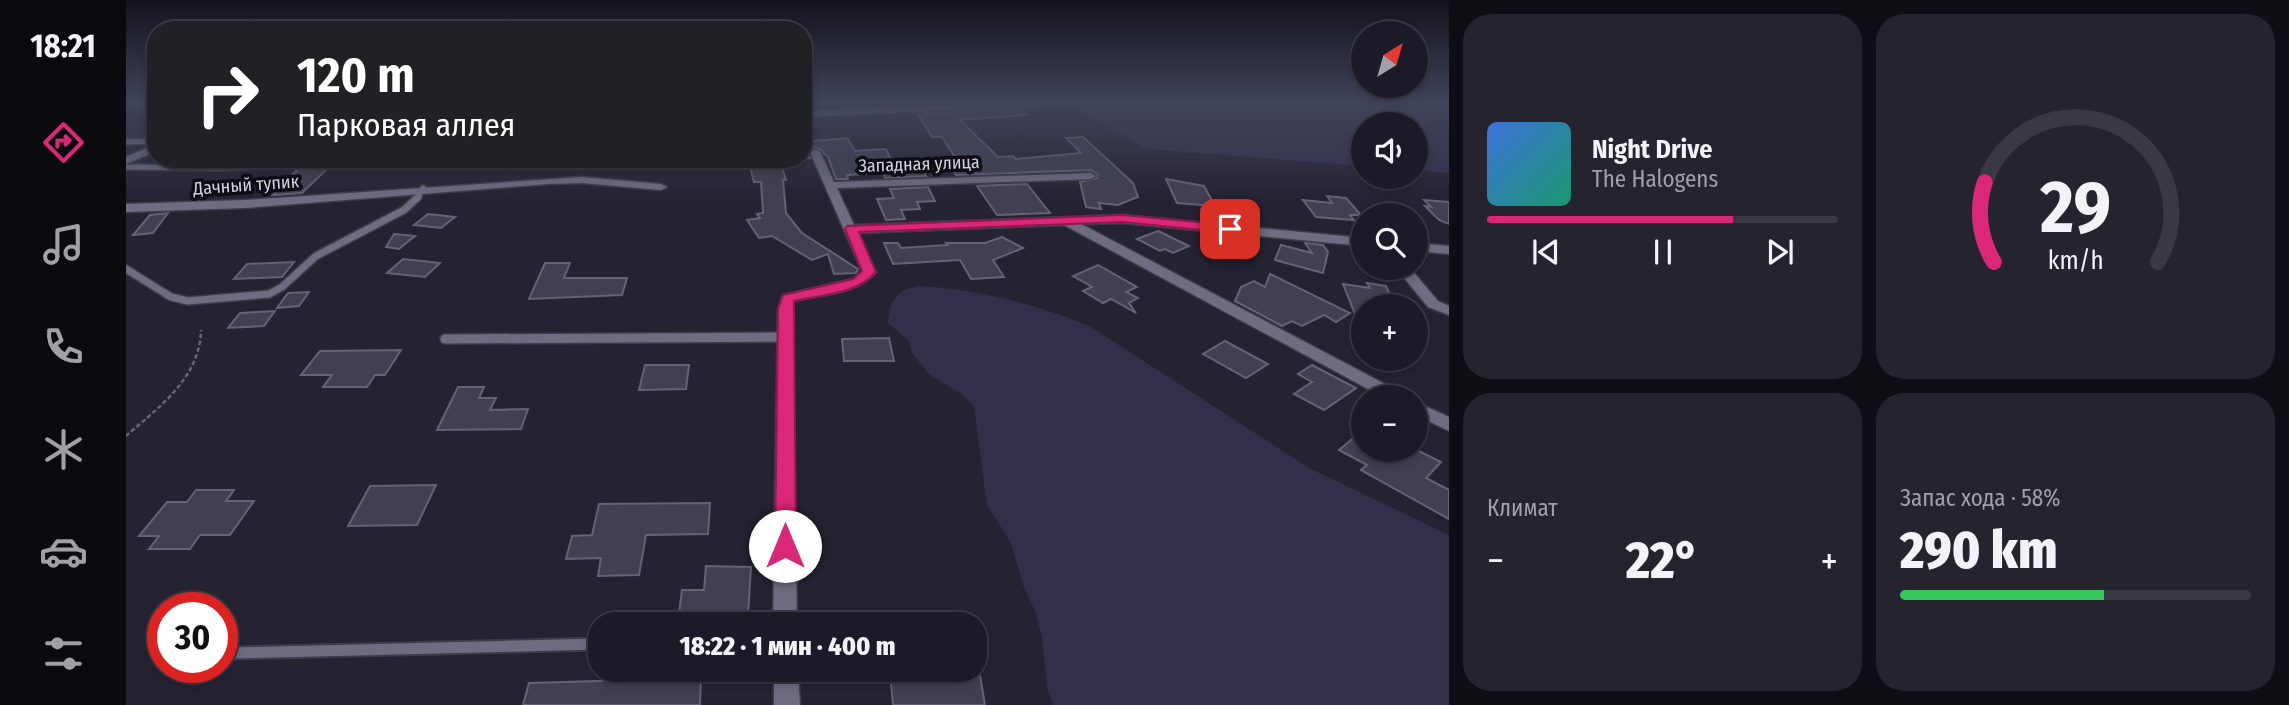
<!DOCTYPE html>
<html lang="ru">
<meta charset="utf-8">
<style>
:root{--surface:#1c1a26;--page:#25232e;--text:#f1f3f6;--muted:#a0a1a7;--line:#3a3843;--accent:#db2777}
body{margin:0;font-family:"Fira Sans Condensed",sans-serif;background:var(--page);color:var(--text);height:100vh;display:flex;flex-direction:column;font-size:26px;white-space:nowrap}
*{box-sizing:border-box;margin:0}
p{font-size:23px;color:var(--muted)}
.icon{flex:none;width:38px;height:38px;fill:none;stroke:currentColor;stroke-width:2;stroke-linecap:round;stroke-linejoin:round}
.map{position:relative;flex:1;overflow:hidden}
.details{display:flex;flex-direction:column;gap:14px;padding:14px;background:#0f0e15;width:840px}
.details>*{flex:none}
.hud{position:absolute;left:21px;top:21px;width:665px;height:147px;border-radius:28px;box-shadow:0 4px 10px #0003,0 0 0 2px var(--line);background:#202124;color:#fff;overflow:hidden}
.needle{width:46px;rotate:37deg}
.fabs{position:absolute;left:1225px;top:21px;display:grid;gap:14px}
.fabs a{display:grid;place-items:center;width:77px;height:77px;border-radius:50%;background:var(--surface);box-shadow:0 4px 10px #0003,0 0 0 2px var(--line);font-size:35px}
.speed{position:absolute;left:21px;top:592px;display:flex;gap:14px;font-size:35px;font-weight:700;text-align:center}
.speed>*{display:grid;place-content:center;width:91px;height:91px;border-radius:50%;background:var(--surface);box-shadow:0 4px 10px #0003,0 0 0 2px var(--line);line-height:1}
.speed .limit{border:10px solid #d22;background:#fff;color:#111}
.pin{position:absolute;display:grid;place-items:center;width:60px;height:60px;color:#fff;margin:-30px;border-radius:14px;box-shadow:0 4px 10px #0006}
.me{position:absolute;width:77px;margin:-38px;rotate:0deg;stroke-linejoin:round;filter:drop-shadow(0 0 5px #0008)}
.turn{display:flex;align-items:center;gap:24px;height:147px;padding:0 35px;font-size:32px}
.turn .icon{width:91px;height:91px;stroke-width:2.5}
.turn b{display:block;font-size:49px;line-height:60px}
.big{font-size:52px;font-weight:800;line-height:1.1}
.details .card{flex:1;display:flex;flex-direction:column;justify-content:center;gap:10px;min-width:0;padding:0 24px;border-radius:28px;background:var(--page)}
.details .dial{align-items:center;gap:0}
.dial svg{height:182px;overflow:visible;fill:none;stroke:var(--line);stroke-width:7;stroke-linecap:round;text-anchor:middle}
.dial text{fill:var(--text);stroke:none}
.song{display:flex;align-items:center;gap:21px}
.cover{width:84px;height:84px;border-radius:10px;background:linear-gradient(135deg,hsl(220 70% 55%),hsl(160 70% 35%))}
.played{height:7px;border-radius:4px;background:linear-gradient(90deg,var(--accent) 70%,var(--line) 70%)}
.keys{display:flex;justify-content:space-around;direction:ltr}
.heat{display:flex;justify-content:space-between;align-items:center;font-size:38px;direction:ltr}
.charge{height:10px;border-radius:5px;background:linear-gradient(90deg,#34c759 58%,var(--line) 0)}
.details .tiles{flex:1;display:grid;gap:14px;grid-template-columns:repeat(2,1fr)}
.trip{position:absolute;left:462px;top:612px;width:399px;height:70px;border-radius:28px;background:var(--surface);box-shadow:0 4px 10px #0003,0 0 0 2px var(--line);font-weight:800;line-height:70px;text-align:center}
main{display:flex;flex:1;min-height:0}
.tabs{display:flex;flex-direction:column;width:126px;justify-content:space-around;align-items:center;background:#0b0a0f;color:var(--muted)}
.tabs .icon{width:49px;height:49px}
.tabs .on{color:var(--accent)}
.tabs b{font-size:32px;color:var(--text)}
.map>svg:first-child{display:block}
.green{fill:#332f4b}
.building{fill:#413f51;stroke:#646275;stroke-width:2}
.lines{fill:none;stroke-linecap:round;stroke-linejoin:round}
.service-far3-casing{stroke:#3e3c49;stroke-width:8}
.service-far2-casing{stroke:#3e3c49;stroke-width:10}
.service-far1-casing{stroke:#3e3c49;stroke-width:12}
.service-casing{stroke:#3e3c49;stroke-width:15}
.minor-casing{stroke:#3e3c49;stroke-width:3}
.path{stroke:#696774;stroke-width:2.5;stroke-dasharray:4.5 2.5;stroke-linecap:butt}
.service-far3{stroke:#6e6c80;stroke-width:5}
.service-far2{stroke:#6e6c80;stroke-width:7}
.service-far1{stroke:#6e6c80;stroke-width:9}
.service{stroke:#6e6c80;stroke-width:11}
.minor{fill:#6e6c80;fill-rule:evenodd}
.route{fill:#db2777;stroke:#8e194d;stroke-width:2}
.labels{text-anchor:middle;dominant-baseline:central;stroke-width:7;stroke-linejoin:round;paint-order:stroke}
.far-street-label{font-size:18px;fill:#d4d3dd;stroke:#0e0d14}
</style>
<main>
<nav class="tabs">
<b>18:21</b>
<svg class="icon on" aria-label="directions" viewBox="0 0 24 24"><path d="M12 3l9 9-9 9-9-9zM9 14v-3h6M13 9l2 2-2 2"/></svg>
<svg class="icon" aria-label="music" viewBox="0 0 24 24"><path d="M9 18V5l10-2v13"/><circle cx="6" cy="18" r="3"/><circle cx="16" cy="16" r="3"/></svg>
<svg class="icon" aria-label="phone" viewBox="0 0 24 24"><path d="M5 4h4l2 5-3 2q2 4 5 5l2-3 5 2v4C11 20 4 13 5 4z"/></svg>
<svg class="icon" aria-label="climate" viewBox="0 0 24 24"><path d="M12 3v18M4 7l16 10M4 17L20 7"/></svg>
<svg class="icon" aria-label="car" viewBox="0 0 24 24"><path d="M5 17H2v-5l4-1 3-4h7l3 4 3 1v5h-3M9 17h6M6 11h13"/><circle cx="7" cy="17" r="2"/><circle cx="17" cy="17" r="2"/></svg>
<svg class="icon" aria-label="filters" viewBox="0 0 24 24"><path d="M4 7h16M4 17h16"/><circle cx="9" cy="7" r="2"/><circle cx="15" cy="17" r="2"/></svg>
</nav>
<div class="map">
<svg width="1323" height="705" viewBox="0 0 1323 705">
<rect width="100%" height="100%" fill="#252232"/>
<!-- green -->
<g class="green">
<polygon points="938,101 1323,101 1323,173 1290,170 1290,124 1237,124 1237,166 1021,149"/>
<path d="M792 286C846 288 915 305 965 327L1183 468 1323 535V705H927L921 687 916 636 909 611 898 588 885 543 861 505 848 407 837 395 803 374 786 353 783 341 762 323C764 302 769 290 792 286Z"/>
</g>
<!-- building -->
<g class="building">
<polygon points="893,109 901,115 834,120 872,157 887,156 890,159 955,153 940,138 957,137 1007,183 1012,197 992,205 973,203 975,209 960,207 954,182 971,178 972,175 965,170 830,175 822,162 832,162 816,137 806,137 792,114"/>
<polygon points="721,138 729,151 760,149 765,160 791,159 800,176 759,178 757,173 721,175 722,179 710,179 702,157 695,150 688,147 682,151 684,158 677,159 677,142"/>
<polygon points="654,162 660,180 657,180 660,213 676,233 732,269 730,273 708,274 702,254 686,260 646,236 633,238 621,220 634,218 631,214 637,213 635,182 628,182 623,164"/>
<polygon points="203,167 176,193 147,195 172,169"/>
<polygon points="1040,179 1078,186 1089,206 1051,203"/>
<polygon points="901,184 924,213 871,215 851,186"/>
<polygon points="802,187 809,201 791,202 794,209 775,210 779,219 760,220 751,199 768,198 764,189"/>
<polygon points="1201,196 1220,198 1235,215 1224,215 1228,220 1190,217 1177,200 1206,203"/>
<polygon points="1298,200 1323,202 1323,224 1313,220 1299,206 1305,207"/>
<polygon points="42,213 27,233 7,235 24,215"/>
<polygon points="302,214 329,217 315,228 288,225"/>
<polygon points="1032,231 1063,246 1047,253 1039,249 1034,251 1011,239"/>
<polygon points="268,234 289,236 273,249 260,247"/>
<polygon points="876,237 897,248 867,260 878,277 845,279 834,260 767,264 758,243 772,243 775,248 822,245 820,243 859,243"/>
<polygon points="1179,243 1197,245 1202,252 1197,273 1149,260 1155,245 1186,253"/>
<polygon points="277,259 314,263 299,277 261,273"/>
<polygon points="168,262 156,277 108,279 121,264"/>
<polygon points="419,263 444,263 438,278 501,278 496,295 403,299"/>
<polygon points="972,265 1011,287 1000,292 1012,298 1003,303 1010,313 985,299 977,303 957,291 966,287 947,276"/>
<polygon points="1144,274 1224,313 1210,322 1198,315 1176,326 1166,321 1156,326 1109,301 1115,287 1128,281 1139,287"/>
<polygon points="1241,283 1260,286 1269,306 1251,303 1237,306 1237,310 1229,314 1217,284 1244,288"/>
<polygon points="183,292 173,306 151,308 162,293"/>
<polygon points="149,311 138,326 102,328 114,313"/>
<polygon points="763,338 768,361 718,361 716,339"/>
<polygon points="1099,341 1142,364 1120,378 1077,354"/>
<polygon points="275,350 259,375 249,375 241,387 197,387 206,375 175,375 194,351"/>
<polygon points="519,365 563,365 560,389 513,390"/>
<polygon points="1186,365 1230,388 1198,410 1168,394 1186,382 1172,374"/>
<polygon points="332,387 358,387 353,398 370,398 364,410 402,409 395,429 311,430"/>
<polygon points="1237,430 1237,450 1291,450 1315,462 1300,478 1323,490 1323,519 1235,470 1241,465 1213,450"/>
<polygon points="310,485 291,525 222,526 244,486"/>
<polygon points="70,490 108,490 100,501 128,501 104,535 74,535 64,549 23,549 33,536 13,536 41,502 61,502"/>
<polygon points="584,503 582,534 520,535 513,575 472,576 475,558 440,559 446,536 466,535 473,504"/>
<polygon points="580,566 625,567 622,614 553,613 556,590 578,590"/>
<polygon points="764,673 854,675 859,705 767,705"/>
<polygon points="575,678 574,705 397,705 403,683"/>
</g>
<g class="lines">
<defs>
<g id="service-far3">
<polyline points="0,142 30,141"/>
<polyline points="0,167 97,168 256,159"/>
<polyline points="291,199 297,188"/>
</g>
<polyline id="service-far2" points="0,269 45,297 62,301 143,294 156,287 190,256 278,210 292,197"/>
<polyline id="service-far1" points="319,339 660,337"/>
<polyline id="service" points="106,653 474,644"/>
<g id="minor">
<polygon points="895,101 930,102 926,105 677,117 677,111"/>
<polygon points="30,144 30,151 0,164 0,157"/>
<path d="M689 149 694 152 708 182 965 173 970 176 965 179 711 188 728 225 997 215 1237 238V246L997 223 955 224 1276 393 1278 397H1257L938 225 731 233 750 272C732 294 695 295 668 301L666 309 671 625H647L652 309 657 295 727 279 736 271 684 152Z"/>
<polygon points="456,177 535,184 541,187 535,190 456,183 422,184 119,208 0,212 0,204 119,200"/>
<polygon points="1290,243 1323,246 1323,254 1290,251"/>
<polygon points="1270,268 1284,268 1312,301 1323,306 1323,315 1302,307"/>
<polygon points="1290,402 1323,417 1323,431 1290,415"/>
<polygon points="648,670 672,670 674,705 648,705"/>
</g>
</defs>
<!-- service-far3 casing -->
<use href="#service-far3" class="service-far3-casing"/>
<!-- service-far2 casing -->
<use href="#service-far2" class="service-far2-casing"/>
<!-- service-far1 casing -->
<use href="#service-far1" class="service-far1-casing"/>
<!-- service casing -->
<use href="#service" class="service-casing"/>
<!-- minor casing -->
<use href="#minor" class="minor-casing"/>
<!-- path -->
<path class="path" d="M0 436C33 407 74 378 75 330"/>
<!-- service-far3 -->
<use href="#service-far3" class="service-far3"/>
<!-- service-far2 -->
<use href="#service-far2" class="service-far2"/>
<!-- service-far1 -->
<use href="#service-far1" class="service-far1"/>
<!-- service -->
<use href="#service" class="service"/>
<!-- minor -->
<use href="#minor" class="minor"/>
</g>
<!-- sky -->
<linearGradient id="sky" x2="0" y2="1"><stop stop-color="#14131c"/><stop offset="0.51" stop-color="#40445a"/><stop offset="1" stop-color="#40445a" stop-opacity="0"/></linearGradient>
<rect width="1323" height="200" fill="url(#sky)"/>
<!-- route -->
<path class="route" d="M997 215 1104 225 1110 229 1104 233 997 222 733 232 750 272C732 294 695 295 668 301L670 546 667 553 659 555 652 553 649 546 652 309 657 295 727 279 736 271 719 229 721 226Z"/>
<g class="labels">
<!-- far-street labels -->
<g class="far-street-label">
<text transform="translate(793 164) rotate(-2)">Западная улица</text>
<text transform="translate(120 185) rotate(-4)">Дачный тупик</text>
</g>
</g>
</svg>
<div class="fabs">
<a><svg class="needle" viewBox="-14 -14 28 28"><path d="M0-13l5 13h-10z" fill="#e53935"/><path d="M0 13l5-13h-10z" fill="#a0a1a7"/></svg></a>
<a><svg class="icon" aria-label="sound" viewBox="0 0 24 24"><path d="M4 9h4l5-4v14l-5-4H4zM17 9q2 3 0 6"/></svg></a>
<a><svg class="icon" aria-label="search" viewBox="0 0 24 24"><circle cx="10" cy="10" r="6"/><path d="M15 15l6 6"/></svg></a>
<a>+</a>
<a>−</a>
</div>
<div class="speed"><div class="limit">30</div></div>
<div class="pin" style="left:1104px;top:229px;background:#d93025"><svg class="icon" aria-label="arrive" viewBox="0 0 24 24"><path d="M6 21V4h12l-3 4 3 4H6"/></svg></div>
<svg class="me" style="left:659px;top:546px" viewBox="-20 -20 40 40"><circle r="19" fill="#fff"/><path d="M0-13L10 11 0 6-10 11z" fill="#db2777"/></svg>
<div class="trip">18:22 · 1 мин · 400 m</div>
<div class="hud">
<div class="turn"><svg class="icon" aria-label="right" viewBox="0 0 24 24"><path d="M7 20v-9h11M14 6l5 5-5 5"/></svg><div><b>120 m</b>Парковая аллея</div></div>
</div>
</div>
<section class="details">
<div class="tiles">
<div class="card">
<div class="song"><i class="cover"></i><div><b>Night Drive</b><p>The Halogens</p></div></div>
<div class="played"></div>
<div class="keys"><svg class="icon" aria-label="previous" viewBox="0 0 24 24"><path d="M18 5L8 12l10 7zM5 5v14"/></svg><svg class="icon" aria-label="pause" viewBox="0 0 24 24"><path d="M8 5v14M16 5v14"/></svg><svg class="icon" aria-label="next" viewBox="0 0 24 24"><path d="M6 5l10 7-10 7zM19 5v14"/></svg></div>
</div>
<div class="card dial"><svg viewBox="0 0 100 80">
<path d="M14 69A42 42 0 1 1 86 69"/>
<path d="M14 69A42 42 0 0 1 10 34" stroke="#db2777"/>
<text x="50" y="56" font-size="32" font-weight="700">29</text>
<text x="50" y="72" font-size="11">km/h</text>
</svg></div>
<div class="card"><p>Климат</p>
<div class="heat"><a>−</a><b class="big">22°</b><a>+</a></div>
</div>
<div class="card"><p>Запас хода · 58%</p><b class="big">290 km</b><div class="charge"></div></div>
</div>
</section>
</main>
